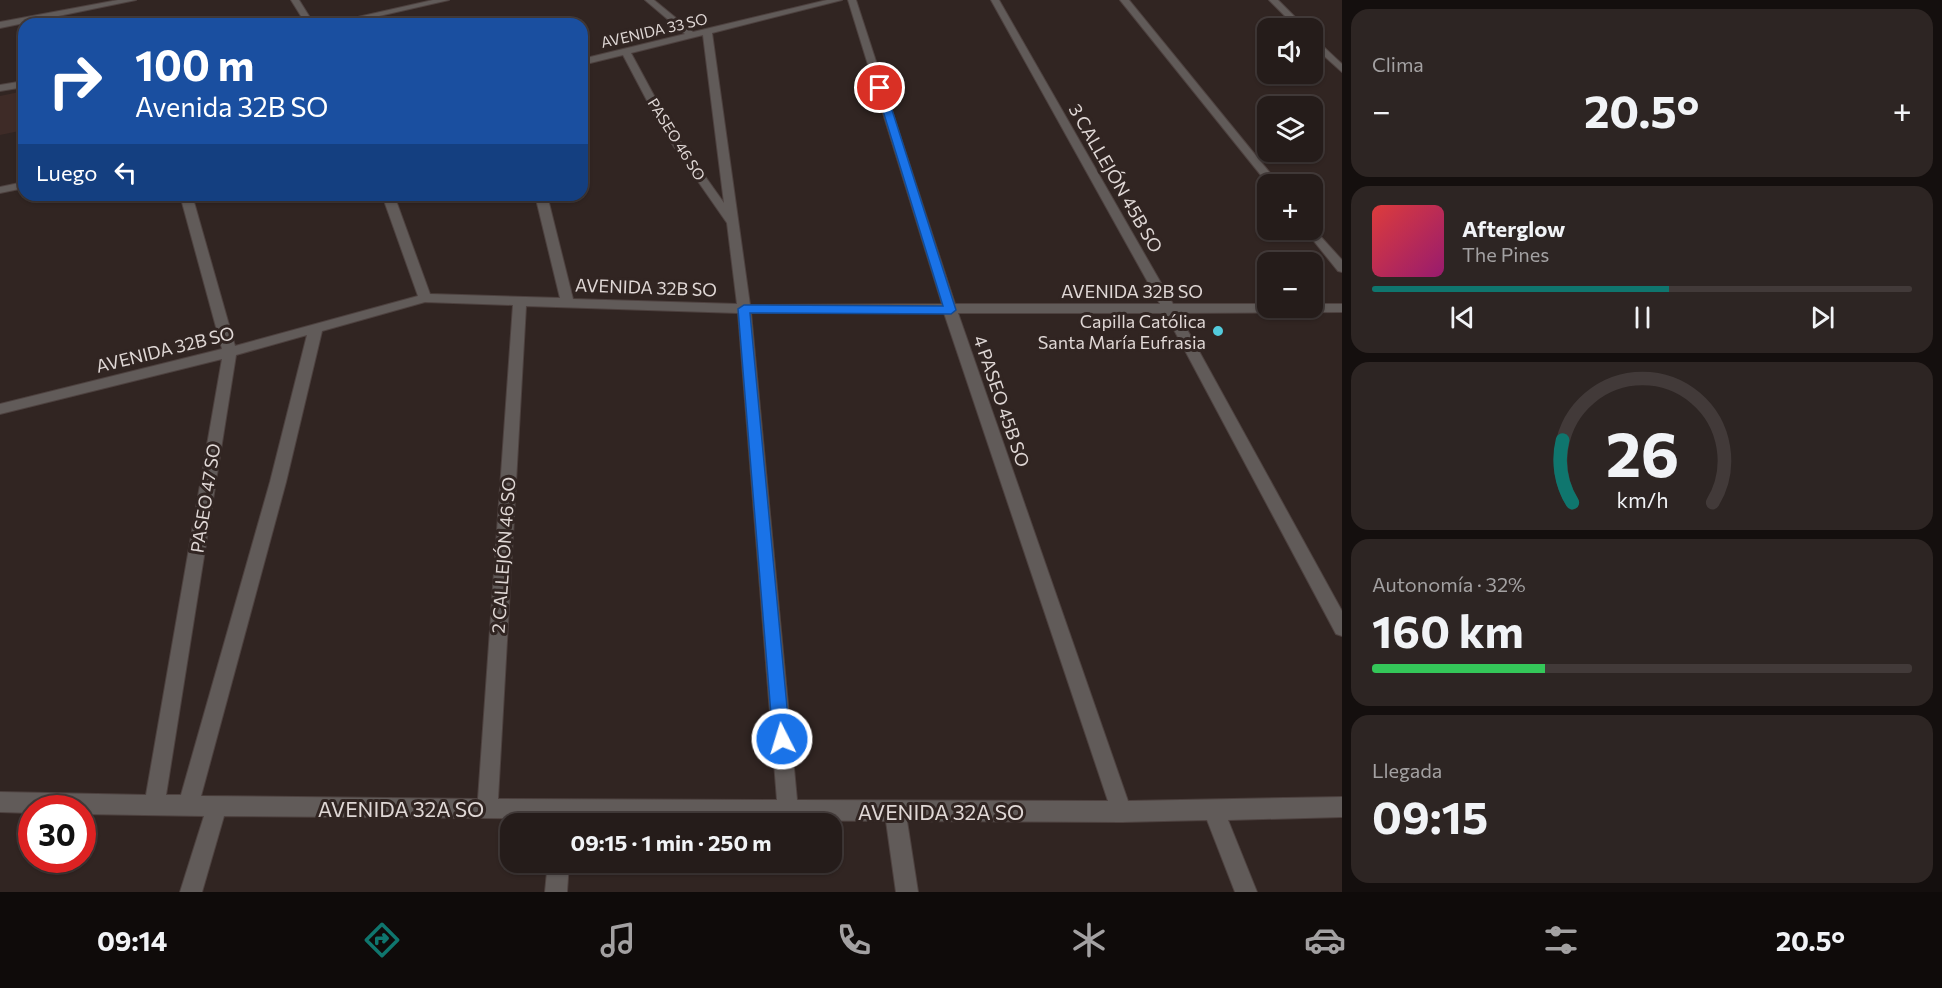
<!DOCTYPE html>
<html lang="es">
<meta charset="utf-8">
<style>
:root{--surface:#251c1a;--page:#2d2523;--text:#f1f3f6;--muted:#a3a1a2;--line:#423a39;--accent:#0f766e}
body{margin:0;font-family:Commissioner,sans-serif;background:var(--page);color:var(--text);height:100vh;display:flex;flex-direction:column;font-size:22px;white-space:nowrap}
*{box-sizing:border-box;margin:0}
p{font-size:20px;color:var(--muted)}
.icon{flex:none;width:33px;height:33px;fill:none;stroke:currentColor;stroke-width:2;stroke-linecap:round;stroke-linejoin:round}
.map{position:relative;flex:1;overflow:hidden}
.drawer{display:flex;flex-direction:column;gap:9px;padding:9px;background:#140f0e;width:600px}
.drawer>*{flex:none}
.guide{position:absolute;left:18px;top:18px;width:570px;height:183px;border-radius:18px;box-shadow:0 2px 4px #0004,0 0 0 2px var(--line);background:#1a4fa0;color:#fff;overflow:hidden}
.buttons{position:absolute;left:1257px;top:18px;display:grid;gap:12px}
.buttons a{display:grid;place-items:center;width:66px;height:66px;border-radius:12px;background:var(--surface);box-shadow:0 2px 4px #0004,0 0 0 2px var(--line);font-size:30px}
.speed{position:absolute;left:18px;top:795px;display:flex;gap:12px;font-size:30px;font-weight:700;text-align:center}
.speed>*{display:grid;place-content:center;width:78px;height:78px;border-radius:50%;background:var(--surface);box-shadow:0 2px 4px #0004,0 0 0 2px var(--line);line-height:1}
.speed .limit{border:9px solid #d22;background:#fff;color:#111}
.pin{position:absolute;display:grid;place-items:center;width:51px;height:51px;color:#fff;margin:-26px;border:3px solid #fff;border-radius:50%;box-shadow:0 2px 6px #0007}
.me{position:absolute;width:66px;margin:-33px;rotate:355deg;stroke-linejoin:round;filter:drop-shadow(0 0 4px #0008)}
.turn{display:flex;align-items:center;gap:21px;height:126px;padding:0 18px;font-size:27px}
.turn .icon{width:78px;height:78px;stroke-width:2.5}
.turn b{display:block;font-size:42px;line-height:51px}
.then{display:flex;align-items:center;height:57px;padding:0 18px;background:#0003;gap:12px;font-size:22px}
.big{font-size:45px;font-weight:700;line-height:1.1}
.drawer .tile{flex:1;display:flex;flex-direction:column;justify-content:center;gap:9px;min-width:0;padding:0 21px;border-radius:18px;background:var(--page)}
.drawer .dial{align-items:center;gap:0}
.dial svg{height:156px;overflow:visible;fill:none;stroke:var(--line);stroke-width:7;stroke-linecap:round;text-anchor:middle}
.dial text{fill:var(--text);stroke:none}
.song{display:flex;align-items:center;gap:18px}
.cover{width:72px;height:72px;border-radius:9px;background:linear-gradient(135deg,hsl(0 70% 55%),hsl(320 70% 35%))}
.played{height:6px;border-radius:3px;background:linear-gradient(90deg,var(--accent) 55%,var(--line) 55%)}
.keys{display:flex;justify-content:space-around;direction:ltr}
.heat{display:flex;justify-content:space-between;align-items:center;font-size:33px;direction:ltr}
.charge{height:9px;border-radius:4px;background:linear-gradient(90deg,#34c759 32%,var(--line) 0)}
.trip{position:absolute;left:500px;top:813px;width:342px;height:60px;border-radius:18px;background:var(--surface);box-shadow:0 2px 4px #0004,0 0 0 2px var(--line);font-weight:700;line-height:60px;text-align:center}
.tab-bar{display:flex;height:96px;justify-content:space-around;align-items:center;background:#0f0b0a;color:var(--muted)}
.tab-bar .icon{width:42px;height:42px}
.tab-bar .selected{color:var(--accent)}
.tab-bar b{font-size:27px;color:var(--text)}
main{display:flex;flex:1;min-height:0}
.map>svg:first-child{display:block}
.built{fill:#3e2b27}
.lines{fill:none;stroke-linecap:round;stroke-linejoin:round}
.street-casing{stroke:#4d413f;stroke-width:2}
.street{fill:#615b59;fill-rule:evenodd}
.route{fill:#1a73e8;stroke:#114b97;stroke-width:1.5}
.poi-dot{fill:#53cbdc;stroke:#312522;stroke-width:2}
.labels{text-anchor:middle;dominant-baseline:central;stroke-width:6;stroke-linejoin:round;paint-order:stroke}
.far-street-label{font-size:15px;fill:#dfd7d5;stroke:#312522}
.street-label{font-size:18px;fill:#dfd7d5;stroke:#312522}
.poi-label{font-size:18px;fill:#dfd7d5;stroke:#312522;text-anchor:end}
.near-street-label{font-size:21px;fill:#dfd7d5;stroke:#312522}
</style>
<main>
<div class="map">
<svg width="1342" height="892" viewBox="0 0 1342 892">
<rect width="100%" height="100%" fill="#312522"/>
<!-- built -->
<polygon class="built" points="24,91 24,130 0,135 0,96"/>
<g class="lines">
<defs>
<g id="street">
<polygon points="118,0 136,0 0,28 0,22"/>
<polygon points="291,0 299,0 314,24 306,24"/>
<polygon points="433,0 449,0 344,24 327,24"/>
<path d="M645 0H654L693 32 827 0H842L712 33 750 305 942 304 848 0H856L955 304H1160L991 0H999L1173 304H1268V308H1312V304H1342V312L1178 313 1342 611V636L1336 634 1165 313H958L1128 801 1342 797V817L1228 820 1257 892H1235L1207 820 1122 822 907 821 918 892H896L886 821 224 816 202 892H180L204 816 82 814V808H32V813L0 812V792L146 795 222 359 0 414V404L222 349 180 195H192L235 346 418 296 382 195H394L430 294 560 298 535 195H547L573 299 737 304 727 223 663 131 623 55 582 65V59L685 34ZM703 35 724 203 673 131 631 53ZM425 302 513 305 478 799 201 796 286 482 322 331ZM526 306 738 313 777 800 498 799ZM751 313H944L1108 801 797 800ZM307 335 270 482 181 795H166L236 355Z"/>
<polygon points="1120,0 1129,0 1279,184 1268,184"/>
<polygon points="1269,0 1278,0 1306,28 1297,28"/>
<polygon points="1312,36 1342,64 1342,72 1312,45"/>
<polygon points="24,81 24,87 0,91 0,85"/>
<polygon points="24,182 24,188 0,193 0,187"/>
<polygon points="1312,227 1342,260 1342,272 1338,271 1305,230 1312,230"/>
<polygon points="548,862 569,862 567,892 545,892"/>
</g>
</defs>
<!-- street casing -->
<use href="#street" class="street-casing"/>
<!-- street -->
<use href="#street" class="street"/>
</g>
<!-- route -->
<polygon class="route" points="877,87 885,88 956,310 951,314 750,313 790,739 788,745 782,747 775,745 773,739 738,309 744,305 943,306 876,88"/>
<!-- markers -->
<circle class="poi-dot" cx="1218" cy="331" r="6"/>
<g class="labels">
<!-- far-street labels -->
<g class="far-street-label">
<text transform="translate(654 30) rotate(-13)">AVENIDA 33 SO</text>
<text transform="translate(677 139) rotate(58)">PASEO 46 SO</text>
</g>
<!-- street labels -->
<g class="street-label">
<text transform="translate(1116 178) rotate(60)">3 CALLEJÓN 45B SO</text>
<text transform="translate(646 287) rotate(2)">AVENIDA 32B SO</text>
<text x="1132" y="291">AVENIDA 32B SO</text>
<text transform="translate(165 349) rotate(-14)">AVENIDA 32B SO</text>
<text transform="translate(1002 401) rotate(71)">4 PASEO 45B SO</text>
<text transform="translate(205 498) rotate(-81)">PASEO 47 SO</text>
<text transform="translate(503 555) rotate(-86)">2 CALLEJÓN 46 SO</text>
</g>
<!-- poi labels -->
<g class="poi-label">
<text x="1206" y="321">Capilla Católica<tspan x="1206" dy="21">Santa María Eufrasia</tspan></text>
</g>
<!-- near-street labels -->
<g class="near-street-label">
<text x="401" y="808">AVENIDA 32A SO</text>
<text x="941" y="811">AVENIDA 32A SO</text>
</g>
</g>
</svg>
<div class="buttons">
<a><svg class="icon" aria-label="sound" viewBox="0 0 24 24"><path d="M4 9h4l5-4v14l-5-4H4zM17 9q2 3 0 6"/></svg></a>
<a><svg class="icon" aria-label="layers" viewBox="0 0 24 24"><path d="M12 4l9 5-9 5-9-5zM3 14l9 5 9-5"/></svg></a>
<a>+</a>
<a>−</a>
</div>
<div class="speed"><div class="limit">30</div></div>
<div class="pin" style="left:880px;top:88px;background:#d93025"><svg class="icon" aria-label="arrive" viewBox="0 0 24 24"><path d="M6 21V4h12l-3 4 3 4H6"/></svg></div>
<svg class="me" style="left:782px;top:739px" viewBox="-20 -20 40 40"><circle r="17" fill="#1a73e8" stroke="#fff" stroke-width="3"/><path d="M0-11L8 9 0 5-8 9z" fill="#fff"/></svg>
<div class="trip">09:15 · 1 min · 250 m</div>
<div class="guide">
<div class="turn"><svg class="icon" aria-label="right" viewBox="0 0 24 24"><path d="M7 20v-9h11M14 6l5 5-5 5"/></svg><div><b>100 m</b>Avenida 32B SO</div></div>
<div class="then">Luego<svg class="icon" aria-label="left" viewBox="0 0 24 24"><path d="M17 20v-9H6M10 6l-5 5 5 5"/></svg></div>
</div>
</div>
<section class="drawer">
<div class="tile"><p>Clima</p>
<div class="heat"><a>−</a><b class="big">20.5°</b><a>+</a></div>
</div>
<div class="tile">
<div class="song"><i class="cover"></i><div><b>Afterglow</b><p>The Pines</p></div></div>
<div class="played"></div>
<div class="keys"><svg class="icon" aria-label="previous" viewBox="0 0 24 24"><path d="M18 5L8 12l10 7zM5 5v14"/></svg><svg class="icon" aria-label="pause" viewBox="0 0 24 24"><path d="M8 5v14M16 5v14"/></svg><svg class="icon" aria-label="next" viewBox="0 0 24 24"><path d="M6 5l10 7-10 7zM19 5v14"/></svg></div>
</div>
<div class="tile dial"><svg viewBox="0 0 100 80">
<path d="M14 69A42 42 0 1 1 86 69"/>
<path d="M14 69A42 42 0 0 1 9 37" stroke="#0f766e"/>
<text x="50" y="56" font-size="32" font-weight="700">26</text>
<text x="50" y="72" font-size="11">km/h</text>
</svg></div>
<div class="tile"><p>Autonomía · 32%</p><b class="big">160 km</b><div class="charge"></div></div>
<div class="tile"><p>Llegada</p><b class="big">09:15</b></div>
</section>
</main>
<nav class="tab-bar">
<b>09:14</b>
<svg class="icon selected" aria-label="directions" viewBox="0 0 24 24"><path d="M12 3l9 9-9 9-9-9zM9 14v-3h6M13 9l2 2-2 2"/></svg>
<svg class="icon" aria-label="music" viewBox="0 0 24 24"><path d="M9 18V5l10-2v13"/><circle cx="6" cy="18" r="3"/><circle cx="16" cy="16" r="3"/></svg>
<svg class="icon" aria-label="phone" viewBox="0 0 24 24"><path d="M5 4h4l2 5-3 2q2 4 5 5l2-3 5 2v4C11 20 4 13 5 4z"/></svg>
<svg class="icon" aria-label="climate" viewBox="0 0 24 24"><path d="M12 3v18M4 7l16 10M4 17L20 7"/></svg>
<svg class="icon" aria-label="car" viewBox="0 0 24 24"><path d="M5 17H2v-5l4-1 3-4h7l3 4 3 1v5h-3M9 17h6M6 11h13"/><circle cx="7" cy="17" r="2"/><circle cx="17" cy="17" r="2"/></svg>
<svg class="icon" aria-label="filters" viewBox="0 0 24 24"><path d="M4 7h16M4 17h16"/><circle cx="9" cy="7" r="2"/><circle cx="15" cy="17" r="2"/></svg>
<b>20.5°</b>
</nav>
